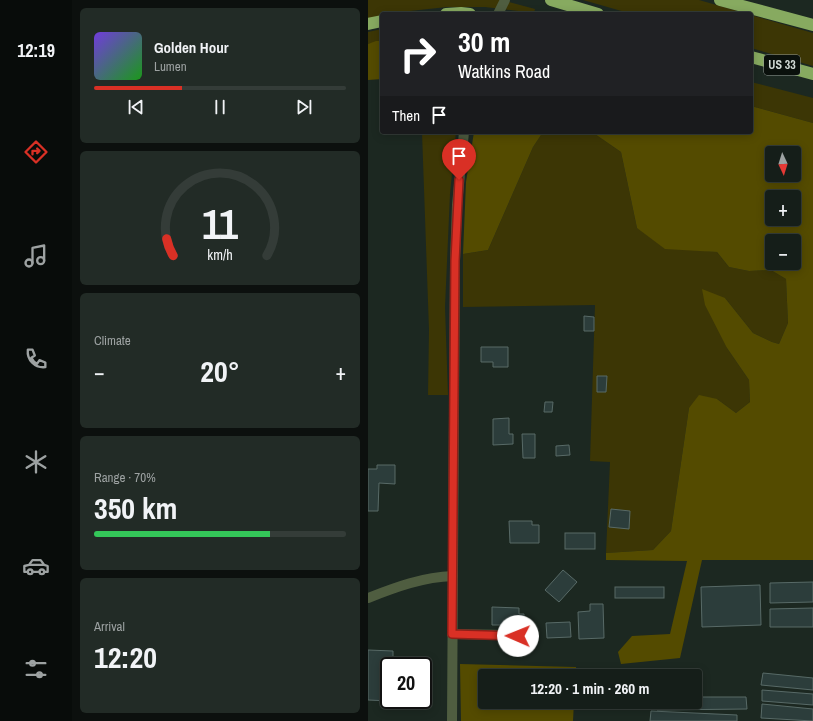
<!DOCTYPE html>
<meta charset="utf-8">
<style>
:root{--surface:#151e19;--page:#222b26;--text:#f1f3f6;--muted:#9da2a2;--line:#343c38;--accent:#d93025}
body{margin:0;font-family:"Archivo Narrow",sans-serif;background:var(--page);color:var(--text);height:100vh;display:flex;flex-direction:column;font-size:15px;white-space:nowrap}
*{box-sizing:border-box;margin:0}
p{font-size:13px;color:var(--muted)}
.icon{flex:none;width:22px;height:22px;fill:none;stroke:currentColor;stroke-width:2;stroke-linecap:round;stroke-linejoin:round}
.map{position:relative;flex:1;overflow:hidden}
.panel{display:flex;flex-direction:column;gap:8px;padding:8px;background:#0c100e;width:296px}
.panel>*{flex:none}
.guide{position:absolute;left:12px;top:12px;width:373px;height:122px;border-radius:4px;box-shadow:0 2px 10px #0003,0 0 0 1px var(--line);background:#202124;color:#fff;overflow:hidden}
.needle{width:26px;rotate:176deg}
.controls{position:absolute;left:397px;top:146px;display:grid;gap:8px}
.controls a{display:grid;place-items:center;width:36px;height:36px;border-radius:4px;background:var(--surface);box-shadow:0 2px 10px #0003,0 0 0 1px var(--line);font-size:20px}
.speed{position:absolute;left:12px;top:657px;display:flex;gap:8px;font-size:20px;font-weight:700;text-align:center}
.speed>*{display:grid;place-content:center;width:52px;height:52px;border-radius:50%;background:var(--surface);box-shadow:0 2px 10px #0003,0 0 0 1px var(--line);line-height:1}
.speed .limit{border:2px solid #111;border-radius:6px;background:#fff;color:#111}
.pin{position:absolute;display:grid;place-items:center;width:34px;height:34px;color:#fff;margin:-41px -17px;border-radius:50% 50% 50% 0;rotate:-45deg;box-shadow:0 0 4px #0007}
.pin .icon{rotate:45deg}
.me{position:absolute;width:44px;margin:-22px;rotate:271deg;stroke-linejoin:round;filter:drop-shadow(0 0 3px #0008)}
.turn{display:flex;align-items:center;gap:14px;height:84px;padding:0 12px;font-size:18px}
.turn .icon{width:52px;height:52px;stroke-width:2.5}
.turn b{display:block;font-size:28px;line-height:34px}
.then{display:flex;align-items:center;height:38px;padding:0 12px;background:#0003;gap:8px;font-size:15px}
.big{font-size:30px;font-weight:800;line-height:1.1}
.panel .card{flex:1;display:flex;flex-direction:column;justify-content:center;gap:6px;min-width:0;padding:0 14px;border-radius:6px;background:var(--page)}
.panel .dial{align-items:center;gap:0}
.dial svg{height:104px;overflow:visible;fill:none;stroke:var(--line);stroke-width:7;stroke-linecap:round;text-anchor:middle}
.dial text{fill:var(--text);stroke:none}
.song{display:flex;align-items:center;gap:12px}
.cover{width:48px;height:48px;border-radius:6px;background:linear-gradient(135deg,hsl(260 70% 55%),hsl(120 70% 35%))}
.played{height:4px;border-radius:2px;background:linear-gradient(90deg,var(--accent) 35%,var(--line) 35%)}
.keys{display:flex;justify-content:space-around;direction:ltr}
.heat{display:flex;justify-content:space-between;align-items:center;font-size:22px;direction:ltr}
.charge{height:6px;border-radius:3px;background:linear-gradient(90deg,#34c759 70%,var(--line) 0)}
.trip{position:absolute;left:110px;top:669px;width:224px;height:40px;border-radius:4px;background:var(--surface);box-shadow:0 2px 10px #0003,0 0 0 1px var(--line);font-weight:800;line-height:40px;text-align:center}
main{display:flex;flex:1;min-height:0}
.dock{display:flex;flex-direction:column;width:72px;justify-content:space-around;align-items:center;background:#080c0a;color:var(--muted)}
.dock .icon{width:28px;height:28px}
.dock .active{color:var(--accent)}
.dock b{font-size:18px;color:var(--text)}
.map>svg:first-child{display:block}
.green{fill:#3c3605}
.forest{fill:#544b00;fill-rule:evenodd}
.building{fill:#2c3d3b;stroke:#586a67}
.lines{fill:none;stroke-linecap:round;stroke-linejoin:round}
.minor{stroke:#4f5d40;stroke-width:10}
.highway{stroke:#87aa60;stroke-width:12}
.route-casing{stroke:#8d1f18;stroke-width:10}
.route{stroke:#d93025;stroke-width:7}
.labels{text-anchor:middle;dominant-baseline:central;stroke-width:4;stroke-linejoin:round;paint-order:stroke}
.shield{fill:#0a100c;stroke:#969d99;stroke-width:1}
.shield-label{font-size:12px;font-weight:bold;fill:#d2dad5}
</style>
<main>
<nav class="dock">
<b>12:19</b>
<svg class="icon active" aria-label="directions" viewBox="0 0 24 24"><path d="M12 3l9 9-9 9-9-9zM9 14v-3h6M13 9l2 2-2 2"/></svg>
<svg class="icon" aria-label="music" viewBox="0 0 24 24"><path d="M9 18V5l10-2v13"/><circle cx="6" cy="18" r="3"/><circle cx="16" cy="16" r="3"/></svg>
<svg class="icon" aria-label="phone" viewBox="0 0 24 24"><path d="M5 4h4l2 5-3 2q2 4 5 5l2-3 5 2v4C11 20 4 13 5 4z"/></svg>
<svg class="icon" aria-label="climate" viewBox="0 0 24 24"><path d="M12 3v18M4 7l16 10M4 17L20 7"/></svg>
<svg class="icon" aria-label="car" viewBox="0 0 24 24"><path d="M5 17H2v-5l4-1 3-4h7l3 4 3 1v5h-3M9 17h6M6 11h13"/><circle cx="7" cy="17" r="2"/><circle cx="17" cy="17" r="2"/></svg>
<svg class="icon" aria-label="filters" viewBox="0 0 24 24"><path d="M4 7h16M4 17h16"/><circle cx="9" cy="7" r="2"/><circle cx="15" cy="17" r="2"/></svg>
</nav>
<section class="panel">
<div class="card">
<div class="song"><i class="cover"></i><div><b>Golden Hour</b><p>Lumen</p></div></div>
<div class="played"></div>
<div class="keys"><svg class="icon" aria-label="previous" viewBox="0 0 24 24"><path d="M18 5L8 12l10 7zM5 5v14"/></svg><svg class="icon" aria-label="pause" viewBox="0 0 24 24"><path d="M8 5v14M16 5v14"/></svg><svg class="icon" aria-label="next" viewBox="0 0 24 24"><path d="M6 5l10 7-10 7zM19 5v14"/></svg></div>
</div>
<div class="card dial"><svg viewBox="0 0 100 80">
<path d="M14 69A42 42 0 1 1 86 69"/>
<path d="M14 69A42 42 0 0 1 9 56" stroke="#d93025"/>
<text x="50" y="56" font-size="32" font-weight="700">11</text>
<text x="50" y="72" font-size="11">km/h</text>
</svg></div>
<div class="card"><p>Climate</p>
<div class="heat"><a>−</a><b class="big">20°</b><a>+</a></div>
</div>
<div class="card"><p>Range · 70%</p><b class="big">350 km</b><div class="charge"></div></div>
<div class="card"><p>Arrival</p><b class="big">12:20</b></div>
</section>
<div class="map">
<svg width="445" height="721" viewBox="0 0 445 721">
<rect width="100%" height="100%" fill="#1c2821"/>
<!-- green -->
<g class="green">
<polygon points="0,0 133,0 167,9 166,13 117,7 79,7 14,14 14,15 0,19"/>
<polygon points="215,0 331,0 380,14 264,14"/>
<polygon points="383,15 445,33 445,66 383,48"/>
<polygon points="14,29 14,41 0,44 0,32"/>
<polygon points="383,82 445,98 445,123 383,106"/>
<polygon points="54,132 88,132 82,194 77,307 80,395 60,395 61,330"/>
<polygon points="175,132 224,132 253,152 269,228 327,250 349,252 361,267 381,271 403,270 418,279 420,323 411,344 404,342 385,333 357,298 359,348 381,380 382,402 368,413 349,399 321,408 303,531 285,550 238,553 242,462 222,461 227,305 95,307 95,254 120,250 165,147"/>
</g>
<!-- forest -->
<g class="forest">
<polygon points="8,41 14,41 14,79 0,80 0,44"/>
<path d="M383 106 445 123V560H334L312 658 253 664 250 652 264 636 302 634 319 561 238 560V553L285 550 303 531 321 408 331 395 349 399 368 413 382 402 381 380 359 348 337 305 334 289 357 298 385 333 404 342 411 344 420 323 418 279 403 270 381 271 361 267 349 252 297 249 269 228 253 152 224 132H383ZM404 153H426V175H404ZM404 197H426V219H404ZM404 241H426V263H404Z"/>
<polygon points="106,132 175,132 165,147 120,250 95,254 98,182"/>
<polygon points="92,664 208,667 208,676 117,676 117,702 206,702 205,721 93,721"/>
</g>
<!-- building -->
<g class="building">
<polygon points="216,316 226,317 226,331 216,331"/>
<polygon points="113,347 140,347 140,367 125,367 125,362 113,362"/>
<polygon points="229,376 239,376 238,392 229,392"/>
<polygon points="177,402 185,402 184,412 176,412"/>
<polygon points="141,418 141,434 145,434 145,444 125,445 125,419"/>
<polygon points="154,434 167,434 167,458 155,458"/>
<polygon points="201,445 202,455 188,456 188,446"/>
<polygon points="9,465 27,465 27,484 11,483 10,511 0,511 0,469 9,469"/>
<polygon points="243,509 262,511 261,529 241,527"/>
<polygon points="141,521 164,521 164,525 171,525 171,543 142,543"/>
<rect x="197" y="533" width="30" height="16"/>
<polygon points="195,570 209,582 191,602 177,590"/>
<polygon points="445,582 445,602 402,603 402,583"/>
<polygon points="392,585 393,625 334,627 333,587"/>
<rect x="247" y="587" width="49" height="11"/>
<polygon points="222,604 235,604 236,638 211,639 210,612 222,611"/>
<polygon points="124,607 151,608 151,614 156,614 156,625 142,625 142,630 133,630 133,625 124,625"/>
<polygon points="445,608 445,627 402,627 402,609"/>
<polygon points="202,622 203,637 179,638 178,623"/>
<polygon points="0,650 25,651 25,666 21,666 21,700 22,701 0,700"/>
<polygon points="395,673 445,678 445,690 393,685"/>
<polygon points="394,690 445,694 445,705 394,701"/>
<polygon points="327,697 378,697 379,709 289,710 289,702 327,702"/>
<polygon points="394,704 445,709 445,721 393,718"/>
<polygon points="283,711 369,715 369,721 282,721"/>
</g>
<g class="lines">
<!-- minor -->
<g class="minor">
<polyline points="130,14 137,0"/>
<path d="M0 598C28 587 55 577 85 576"/>
<polyline points="84,634 150,635"/>
<polyline points="84,721 87,261 89,205 96,132"/>
</g>
<!-- highway -->
<g class="highway">
<polyline points="183,0 230,14"/>
<polyline points="352,0 445,25"/>
<polyline points="78,14 93,13 102,14"/>
<polyline points="0,24 14,21"/>
<polyline points="383,57 445,74"/>
</g>
</g>
<g class="lines">
<defs>
<polyline id="route" points="91,180 87,261 84,634 150,636"/>
</defs>
<!-- route casing -->
<use href="#route" class="route-casing"/>
<!-- route -->
<use href="#route" class="route"/>
</g>
<g class="labels">
<!-- shield labels -->
<rect class="shield" x="396" y="55" width="36" height="20" rx="3"/>
<g class="shield-label">
<text x="414" y="65">US 33</text>
</g>
</g>
</svg>
<div class="controls">
<a><svg class="needle" viewBox="-14 -14 28 28"><path d="M0-13l5 13h-10z" fill="#e53935"/><path d="M0 13l5-13h-10z" fill="#9da2a2"/></svg></a>
<a>+</a>
<a>−</a>
</div>
<div class="speed"><div class="limit">20</div></div>
<div class="pin" style="left:91px;top:180px;background:#d93025"><svg class="icon" aria-label="arrive" viewBox="0 0 24 24"><path d="M6 21V4h12l-3 4 3 4H6"/></svg></div>
<svg class="me" style="left:150px;top:636px" viewBox="-20 -20 40 40"><circle r="19" fill="#fff"/><path d="M0-13L10 11 0 6-10 11z" fill="#d93025"/></svg>
<div class="trip">12:20 · 1 min · 260 m</div>
<div class="guide">
<div class="turn"><svg class="icon" aria-label="right" viewBox="0 0 24 24"><path d="M7 20v-9h11M14 6l5 5-5 5"/></svg><div><b>30 m</b>Watkins Road</div></div>
<div class="then">Then<svg class="icon" aria-label="arrive" viewBox="0 0 24 24"><path d="M6 21V4h12l-3 4 3 4H6"/></svg></div>
</div>
</div>
</main>
